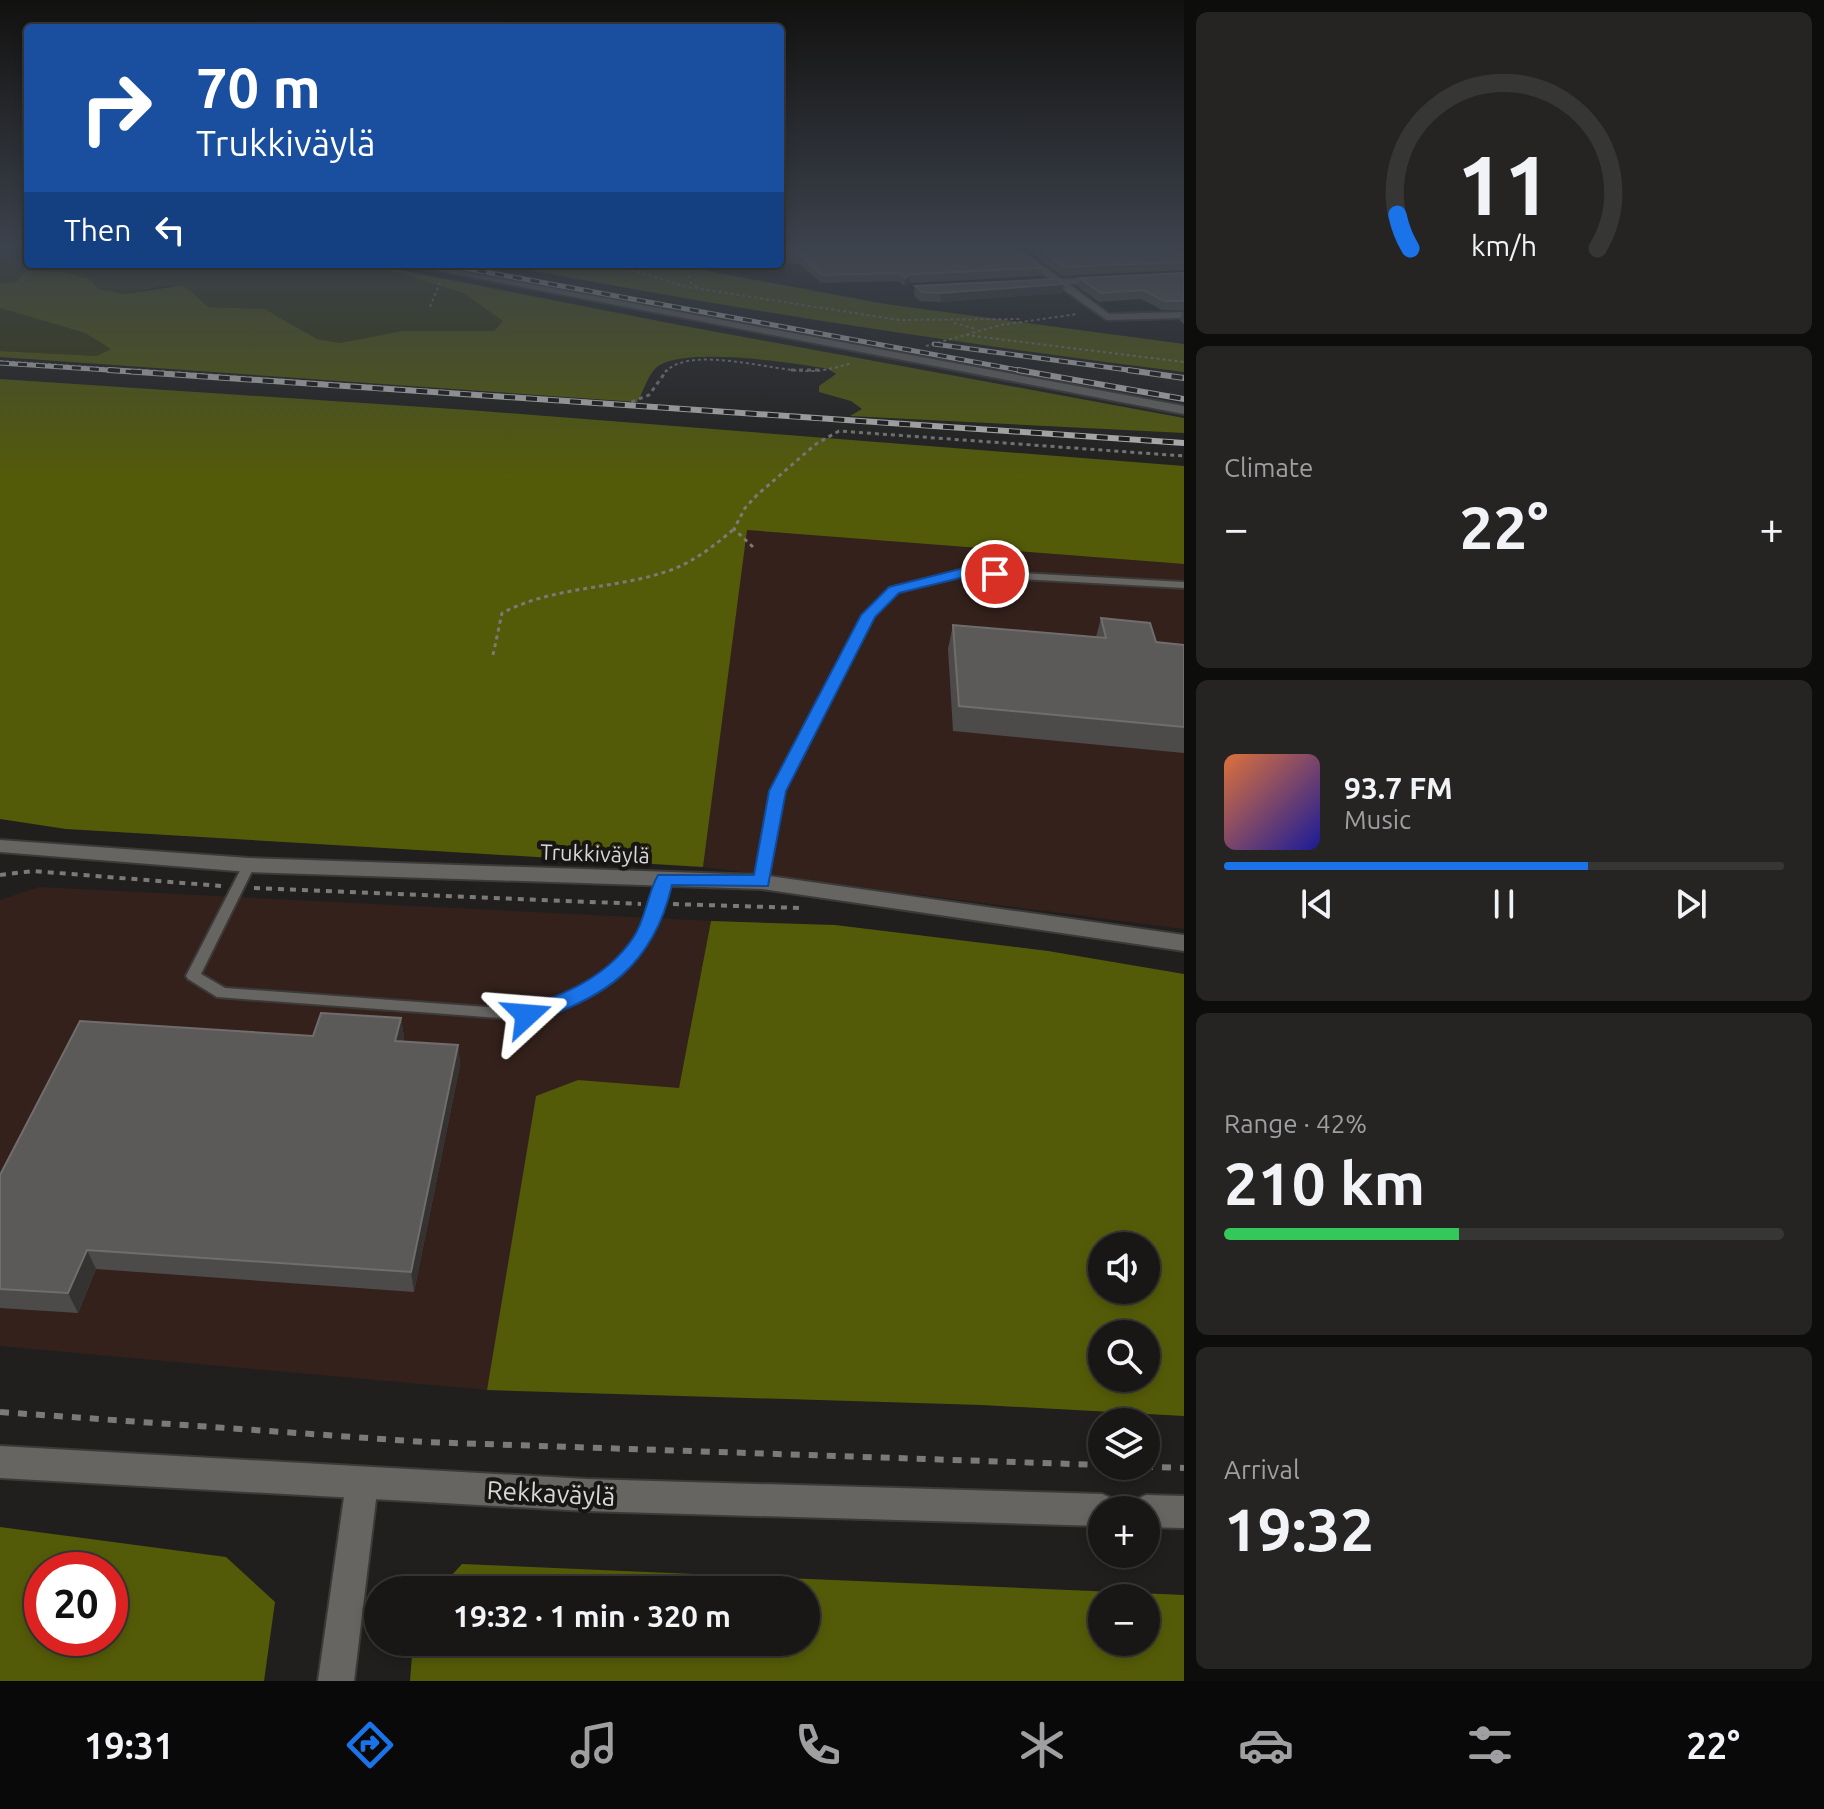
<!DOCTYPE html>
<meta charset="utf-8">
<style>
:root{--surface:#181716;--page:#252423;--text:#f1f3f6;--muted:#9f9fa1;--line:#363635;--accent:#1a73e8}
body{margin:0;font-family:Ubuntu,sans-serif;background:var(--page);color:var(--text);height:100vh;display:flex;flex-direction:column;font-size:30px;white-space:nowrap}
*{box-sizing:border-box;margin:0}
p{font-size:26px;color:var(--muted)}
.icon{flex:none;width:44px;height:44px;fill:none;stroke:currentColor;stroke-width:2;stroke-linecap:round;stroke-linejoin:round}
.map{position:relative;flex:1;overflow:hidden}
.sheet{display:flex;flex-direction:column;gap:12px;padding:12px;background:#0d0d0c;width:640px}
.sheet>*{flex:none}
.banner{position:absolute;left:24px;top:24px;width:760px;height:244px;border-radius:8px;box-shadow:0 4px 12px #0003,0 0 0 2px var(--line);background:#1a4fa0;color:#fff;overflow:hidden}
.buttons{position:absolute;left:1088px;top:1232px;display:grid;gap:16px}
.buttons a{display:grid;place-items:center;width:72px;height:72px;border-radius:50%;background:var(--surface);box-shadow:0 4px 12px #0003,0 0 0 2px var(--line);font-size:40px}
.speed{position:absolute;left:24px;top:1552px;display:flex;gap:16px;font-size:40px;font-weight:700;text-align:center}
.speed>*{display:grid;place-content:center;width:104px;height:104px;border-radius:50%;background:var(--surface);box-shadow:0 4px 12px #0003,0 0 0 2px var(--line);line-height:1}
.speed .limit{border:12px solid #d22;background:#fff;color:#111}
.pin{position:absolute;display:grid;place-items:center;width:68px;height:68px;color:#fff;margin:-34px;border:4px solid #fff;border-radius:50%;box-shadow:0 2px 8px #0007}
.me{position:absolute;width:88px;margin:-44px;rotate:71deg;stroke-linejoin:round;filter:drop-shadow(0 0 6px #0008)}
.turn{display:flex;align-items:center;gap:28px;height:168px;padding:0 40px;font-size:36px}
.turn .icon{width:104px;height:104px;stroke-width:2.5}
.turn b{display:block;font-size:56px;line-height:68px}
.then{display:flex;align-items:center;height:76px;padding:0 40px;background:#0003;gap:16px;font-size:30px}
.big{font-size:60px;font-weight:700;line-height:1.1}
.sheet .widget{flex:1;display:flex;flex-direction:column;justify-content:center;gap:12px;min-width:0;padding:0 28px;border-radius:12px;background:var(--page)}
.sheet .dial{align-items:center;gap:0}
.dial svg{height:208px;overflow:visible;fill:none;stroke:var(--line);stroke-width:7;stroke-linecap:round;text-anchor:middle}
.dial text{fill:var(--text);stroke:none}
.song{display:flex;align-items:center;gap:24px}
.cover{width:96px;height:96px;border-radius:12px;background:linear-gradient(135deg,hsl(20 70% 55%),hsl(240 70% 35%))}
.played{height:8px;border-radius:4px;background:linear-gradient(90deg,var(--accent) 65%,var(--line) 65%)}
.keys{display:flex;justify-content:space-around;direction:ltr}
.heat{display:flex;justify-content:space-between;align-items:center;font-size:44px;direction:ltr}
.charge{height:12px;border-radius:6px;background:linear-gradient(90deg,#34c759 42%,var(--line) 0)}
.trip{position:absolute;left:364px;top:1576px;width:456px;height:80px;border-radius:40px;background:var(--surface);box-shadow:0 4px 12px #0003,0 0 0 2px var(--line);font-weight:700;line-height:80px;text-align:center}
.dock{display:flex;height:128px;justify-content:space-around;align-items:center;background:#0a0909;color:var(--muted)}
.dock .icon{width:56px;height:56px}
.dock .selected{color:var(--accent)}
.dock b{font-size:36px;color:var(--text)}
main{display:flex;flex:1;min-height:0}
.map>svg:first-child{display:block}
.industrial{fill:#34211c}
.green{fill:#363a0a}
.forest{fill:#545b08;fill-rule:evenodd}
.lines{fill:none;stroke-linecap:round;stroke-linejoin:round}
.service-casing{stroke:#3b3a38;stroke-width:4}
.minor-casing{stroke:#3b3a38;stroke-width:4}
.tertiary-casing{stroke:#3b3a38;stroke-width:4}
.path-far3{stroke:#7b7a78;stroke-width:2;stroke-dasharray:3 3;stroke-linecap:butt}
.path-far2{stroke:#7b7a78;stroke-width:3;stroke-dasharray:4 4;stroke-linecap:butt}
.path-far1{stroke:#7b7a78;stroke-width:4;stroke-dasharray:6 6;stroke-linecap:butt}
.path{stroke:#7b7a78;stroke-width:6;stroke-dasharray:9 9;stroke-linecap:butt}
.service{fill:#676562;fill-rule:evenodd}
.minor{fill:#676562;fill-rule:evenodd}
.tertiary{fill:#676562;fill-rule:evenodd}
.rail-far1-casing{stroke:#bcbbb9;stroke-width:5}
.rail-casing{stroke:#bcbbb9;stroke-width:6}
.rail-far1{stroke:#171614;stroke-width:3;stroke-dasharray:9;stroke-linecap:butt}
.rail{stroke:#171614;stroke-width:4;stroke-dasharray:11;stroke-linecap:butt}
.wall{fill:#4d4b4a}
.shaded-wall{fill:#353331}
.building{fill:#5c5a58;stroke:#706d6c;stroke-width:2}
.route{fill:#1a73e8;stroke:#114b97;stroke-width:2}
.labels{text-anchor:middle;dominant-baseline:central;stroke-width:8;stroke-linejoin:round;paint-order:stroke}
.street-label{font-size:22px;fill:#d8d7d5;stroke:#171614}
.near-street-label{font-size:26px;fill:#d8d7d5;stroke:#171614}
</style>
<main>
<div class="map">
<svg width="1184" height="1681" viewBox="0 0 1184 1681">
<rect width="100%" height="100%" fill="#201f1d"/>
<!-- industrial -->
<g class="industrial">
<polygon points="746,530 1184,564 1184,929 703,867"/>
<polygon points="39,887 711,921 679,1089 578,1080 536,1096 487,1390 0,1346 0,900"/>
</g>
<!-- green -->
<g class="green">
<polygon points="0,245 28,245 28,264 370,264 463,293 503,321 494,331 402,331 340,343 317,339 265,309 208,307 189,289 165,286 124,294 18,281 0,284"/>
<polygon points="0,308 85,333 112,349 97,356 0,351"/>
</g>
<!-- forest -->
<g class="forest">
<path d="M370 264 679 325 1184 418V433L850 416 862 409 851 401 819 392V386L836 374 828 369C797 363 676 345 655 369 647 377 643 393 637 402L0 357V351L97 356 111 349 85 333 0 308V284L18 281 25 271 63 272 89 279 98 289 124 294 180 286 189 289 208 307 265 309 317 339 340 343 402 331H494L503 321 463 293Z"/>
<path d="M497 264H703L708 271 885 304 1184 344V372C954 343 724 308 497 264Z"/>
<polygon points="0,379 469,410 1184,466 1184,564 747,530 703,867 66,829 0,819"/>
<path d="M711 921 835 925 1048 951 1184 974V1416L982 1405 487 1390 536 1096 578 1080 679 1088ZM1102 1246H1146V1290H1102ZM1102 1334H1146V1378H1102Z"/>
<path d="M0 1527 226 1557 275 1602 264 1681H0ZM110 1570V1638H42V1570Z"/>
<path d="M462 1564 1184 1595V1681H410L413 1642H806V1590H438ZM1102 1598H1146V1642H1102Z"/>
</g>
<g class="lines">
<defs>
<g id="service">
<polygon points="964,570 1184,582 1184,588 964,576 897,592 872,616 783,791 768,882 766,885 758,885 756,882 771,791 863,615 891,588"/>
<polygon points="249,861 255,865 201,974 225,988 526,1010 574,990 595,979 613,965 628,948 639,931 661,876 669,876 671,879 663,908 652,931 637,955 622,971 604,985 583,998 527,1020 217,997 188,979 186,976 243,865"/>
</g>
<g id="minor">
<polygon points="1004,245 1014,245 1061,279 1109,278 1106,283 1069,284 1109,314 1184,312 1184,318 1107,320 1057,285 1031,285 1031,281 1049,279"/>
<polygon points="403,264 423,264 1184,406 1184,414"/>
<polygon points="0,840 249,858 762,875 1184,935 1184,951 762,889 249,872 0,852"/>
<polygon points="362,1467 373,1472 378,1483 354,1681 318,1681 346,1483 351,1472"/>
</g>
<g id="tertiary">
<polygon points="0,1446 586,1479 1102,1494 1113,1499 1118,1510 1102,1510 1102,1526 586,1511 0,1478"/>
<polygon points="1146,1495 1184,1496 1184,1528 1146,1527 1146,1510 1130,1510 1135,1500"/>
</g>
</defs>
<!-- service casing -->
<use href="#service" class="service-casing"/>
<!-- minor casing -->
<use href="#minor" class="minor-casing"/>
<!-- tertiary casing -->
<use href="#tertiary" class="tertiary-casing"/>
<!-- path-far3 -->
<g class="path-far3">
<polyline points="584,264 621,267 688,287 899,320 1020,319"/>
<polyline points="686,264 691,283 699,289"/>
<polyline points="430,307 440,282"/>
<polyline points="954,323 976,329"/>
<polyline points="966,335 1184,362"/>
<polyline points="926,346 1001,325 1077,314"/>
<polyline points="0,361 166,372"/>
<path d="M665 372C692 344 773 372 810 371 825 371 838 367 852 363"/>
</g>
<!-- path-far2 -->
<g class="path-far2">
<polyline points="137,370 626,404 649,395 667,370"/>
<polyline points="791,370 822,370"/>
<polyline points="753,547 734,529 745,508 757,495 816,444 839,431 1184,456"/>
<path d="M493 655 502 613C556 585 615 590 671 570 695 561 715 545 734 529"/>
</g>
<!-- path-far1 -->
<g class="path-far1">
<polyline points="0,875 33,871 221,886"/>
<polyline points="254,888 641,904"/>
<polyline points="673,904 800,908"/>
</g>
<!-- path -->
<g class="path">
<polyline points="0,1412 424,1442 1102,1465"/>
<polyline points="1126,1466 1184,1468"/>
</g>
<!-- service -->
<use href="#service" class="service"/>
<!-- minor -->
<use href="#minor" class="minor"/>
<!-- tertiary -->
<use href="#tertiary" class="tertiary"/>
<defs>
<g id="rail-far1">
<polyline points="442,264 1029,372"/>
<polyline points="934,344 1143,372"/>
<polyline points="0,363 139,372"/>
</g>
<g id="rail">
<polyline points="109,370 1184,443"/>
<polyline points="1018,370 1184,399"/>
<polyline points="1128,370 1184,378"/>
</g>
</defs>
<!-- rail-far1 casing -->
<use href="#rail-far1" class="rail-far1-casing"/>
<!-- rail casing -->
<use href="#rail" class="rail-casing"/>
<!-- rail-far1 -->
<use href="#rail-far1" class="rail-far1"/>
<!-- rail -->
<use href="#rail" class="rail"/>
</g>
<!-- wall -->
<g class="wall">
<polygon points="1020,245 1184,245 1184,270 1062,276"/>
<polygon points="780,247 1042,268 1041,276 910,283 904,286 898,281 821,283 800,264 725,266 723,264 780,264"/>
<polygon points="1184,273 1184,310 1162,310 1141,299 1099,302 1078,287 1080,278"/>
<polygon points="1064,284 1062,293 940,302 920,301 914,295 915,286"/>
<polygon points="1182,312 1184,312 1184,324 1180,321"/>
<polygon points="1101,618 1156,642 1184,645 1184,753 953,731 948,649 953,625 1096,637"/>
<polygon points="401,1018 404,1038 403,1041 458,1045 460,1065 414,1292 96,1269 78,1313 0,1308 0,1175 313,1036"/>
</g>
<!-- shaded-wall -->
<g class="shaded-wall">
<polygon points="911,274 910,283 904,286 905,278"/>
<polygon points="1064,284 1062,293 940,302 941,293"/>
<polygon points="401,1018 404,1038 398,1061 395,1041"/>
<polygon points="458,1045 460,1065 414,1292 411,1272"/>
<polygon points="87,1250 96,1269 78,1313 68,1293"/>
</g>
<!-- building -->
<g class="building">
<polygon points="818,245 1012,245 1042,268 911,274 905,278 900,273 822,275 801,256 780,256 780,247"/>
<polygon points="1033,245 1184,245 1184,262 1064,267"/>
<polygon points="1184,273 1184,301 1165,301 1143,290 1101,293 1080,278"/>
<polygon points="1058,279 1064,284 941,293 922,292 915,286"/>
<polygon points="1101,618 1150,623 1156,642 1184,645 1184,727 959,706 953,625 1106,638"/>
<polygon points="321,1013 401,1018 395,1041 458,1045 411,1272 87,1250 68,1293 0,1289 0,1175 80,1021 313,1036"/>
</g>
<!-- sky -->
<linearGradient id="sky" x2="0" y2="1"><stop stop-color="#121110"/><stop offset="0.51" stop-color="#3c424c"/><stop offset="1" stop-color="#3c424c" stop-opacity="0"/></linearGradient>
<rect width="1184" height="481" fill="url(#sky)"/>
<!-- route -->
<path class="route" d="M964 568 995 570 1002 574 995 579 964 577 899 593 875 617 786 791 768 886 672 885C653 967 603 1000 527 1023L519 1021 516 1015 519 1010C563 995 606 978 633 938 646 919 647 894 658 875H754L769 791 861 615 889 587Z"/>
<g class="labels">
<!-- street labels -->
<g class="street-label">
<text transform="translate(595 853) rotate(2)">Trukkiväylä</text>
</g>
<!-- near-street labels -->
<g class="near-street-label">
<text transform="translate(551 1493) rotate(3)">Rekkaväylä</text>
</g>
</g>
</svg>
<div class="buttons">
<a><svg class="icon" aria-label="sound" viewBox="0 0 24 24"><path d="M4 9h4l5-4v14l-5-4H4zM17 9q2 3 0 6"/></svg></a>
<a><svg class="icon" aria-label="search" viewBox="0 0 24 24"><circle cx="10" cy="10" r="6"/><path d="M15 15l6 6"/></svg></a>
<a><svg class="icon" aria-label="layers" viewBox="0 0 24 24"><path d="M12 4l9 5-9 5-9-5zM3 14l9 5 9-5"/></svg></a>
<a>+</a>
<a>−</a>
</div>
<div class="speed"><div class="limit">20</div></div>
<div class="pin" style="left:995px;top:574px;background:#d93025"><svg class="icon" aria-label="arrive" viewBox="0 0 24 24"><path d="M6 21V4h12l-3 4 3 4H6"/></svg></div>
<svg class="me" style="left:527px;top:1015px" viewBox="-20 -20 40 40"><path d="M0-17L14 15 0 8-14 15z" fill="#1a73e8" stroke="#fff" stroke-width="4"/></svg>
<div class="trip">19:32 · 1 min · 320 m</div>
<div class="banner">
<div class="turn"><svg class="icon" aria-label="right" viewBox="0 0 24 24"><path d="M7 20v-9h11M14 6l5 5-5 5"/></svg><div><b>70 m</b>Trukkiväylä</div></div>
<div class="then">Then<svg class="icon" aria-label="left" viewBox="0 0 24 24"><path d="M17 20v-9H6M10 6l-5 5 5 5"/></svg></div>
</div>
</div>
<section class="sheet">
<div class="widget dial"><svg viewBox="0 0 100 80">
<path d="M14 69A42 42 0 1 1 86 69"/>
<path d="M14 69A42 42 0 0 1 9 56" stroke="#1a73e8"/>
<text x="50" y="56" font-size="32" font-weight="700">11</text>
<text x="50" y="72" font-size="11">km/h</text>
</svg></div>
<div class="widget"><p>Climate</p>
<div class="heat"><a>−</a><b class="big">22°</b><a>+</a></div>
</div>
<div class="widget">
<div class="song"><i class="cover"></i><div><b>93.7 FM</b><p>Music</p></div></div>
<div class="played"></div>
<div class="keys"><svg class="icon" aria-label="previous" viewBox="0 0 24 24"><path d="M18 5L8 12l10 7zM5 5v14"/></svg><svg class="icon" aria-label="pause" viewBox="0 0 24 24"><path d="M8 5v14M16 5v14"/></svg><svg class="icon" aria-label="next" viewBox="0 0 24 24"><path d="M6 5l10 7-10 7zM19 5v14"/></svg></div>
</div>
<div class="widget"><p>Range · 42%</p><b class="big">210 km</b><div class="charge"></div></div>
<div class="widget"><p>Arrival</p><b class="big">19:32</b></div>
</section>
</main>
<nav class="dock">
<b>19:31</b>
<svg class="icon selected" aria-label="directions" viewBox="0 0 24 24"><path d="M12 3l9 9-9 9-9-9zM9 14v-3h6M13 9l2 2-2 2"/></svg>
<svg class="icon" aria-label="music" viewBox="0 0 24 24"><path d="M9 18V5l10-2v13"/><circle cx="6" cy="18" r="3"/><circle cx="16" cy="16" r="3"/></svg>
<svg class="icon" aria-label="phone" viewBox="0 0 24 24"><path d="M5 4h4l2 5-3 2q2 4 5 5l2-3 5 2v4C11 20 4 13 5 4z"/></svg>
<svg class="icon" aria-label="climate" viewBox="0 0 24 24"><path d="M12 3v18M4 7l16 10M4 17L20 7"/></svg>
<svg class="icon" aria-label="car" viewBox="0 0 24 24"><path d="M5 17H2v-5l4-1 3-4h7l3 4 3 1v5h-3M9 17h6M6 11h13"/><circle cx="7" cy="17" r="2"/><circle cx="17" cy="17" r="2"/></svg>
<svg class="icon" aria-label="filters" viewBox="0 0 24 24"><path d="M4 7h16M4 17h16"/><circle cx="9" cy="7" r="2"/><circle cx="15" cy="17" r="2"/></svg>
<b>22°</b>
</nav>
